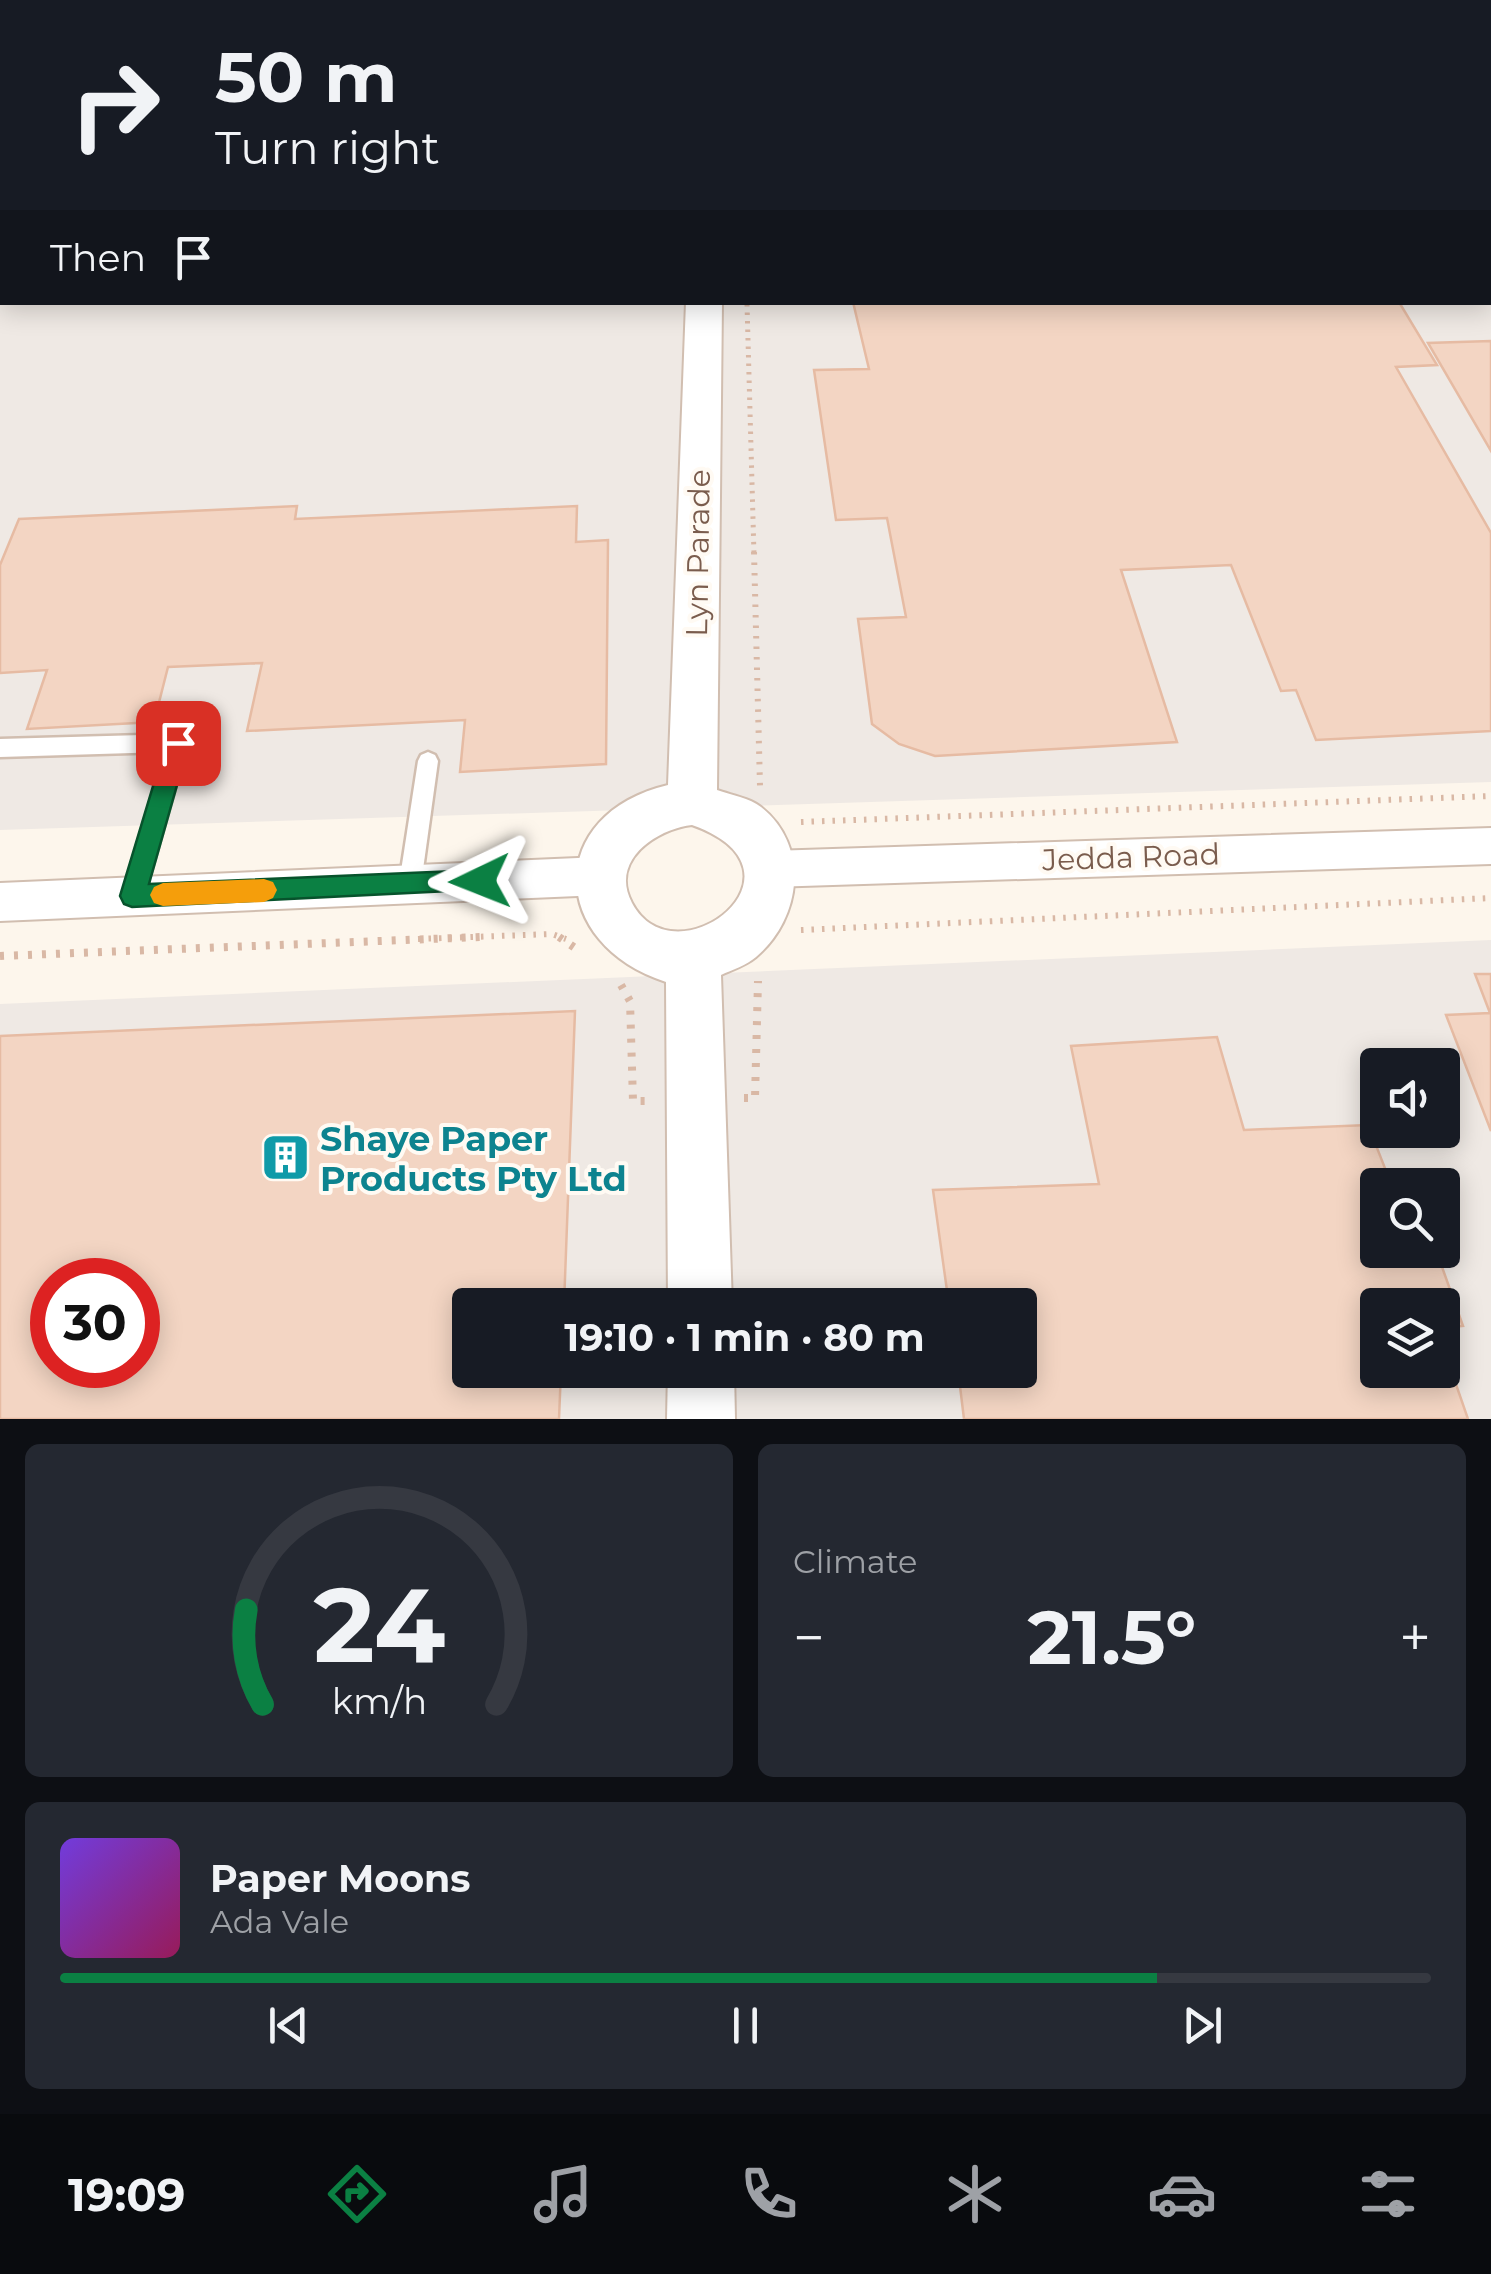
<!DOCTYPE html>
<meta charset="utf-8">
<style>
:root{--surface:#171b24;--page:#242831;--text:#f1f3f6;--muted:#9ea1a6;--line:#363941;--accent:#0b8043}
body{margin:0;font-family:Montserrat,sans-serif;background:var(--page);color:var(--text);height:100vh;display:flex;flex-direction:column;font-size:38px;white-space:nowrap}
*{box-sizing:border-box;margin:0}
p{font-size:32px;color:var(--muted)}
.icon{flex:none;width:55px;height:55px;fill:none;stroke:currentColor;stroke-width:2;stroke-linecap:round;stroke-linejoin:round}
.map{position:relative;height:1419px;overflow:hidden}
.drawer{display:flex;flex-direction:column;gap:25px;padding:25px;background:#0d0f14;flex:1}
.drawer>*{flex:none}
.banner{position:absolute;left:0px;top:0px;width:1492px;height:305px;box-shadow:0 5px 25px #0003;background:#171b24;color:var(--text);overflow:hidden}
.tools{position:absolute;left:1360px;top:1048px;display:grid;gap:20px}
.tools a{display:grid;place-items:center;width:100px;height:100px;border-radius:10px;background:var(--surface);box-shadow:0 5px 25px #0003;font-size:50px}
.speed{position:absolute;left:30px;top:1258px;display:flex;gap:20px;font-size:50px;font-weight:700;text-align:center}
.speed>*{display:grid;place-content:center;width:130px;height:130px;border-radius:50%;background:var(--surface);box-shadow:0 5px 25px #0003;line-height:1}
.speed .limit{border:15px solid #d22;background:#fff;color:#111}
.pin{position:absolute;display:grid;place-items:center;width:85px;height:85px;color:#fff;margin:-42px;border-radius:20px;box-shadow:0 5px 15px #0006}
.me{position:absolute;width:110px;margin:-55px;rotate:268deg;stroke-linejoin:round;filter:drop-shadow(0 0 8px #0008)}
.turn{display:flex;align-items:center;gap:35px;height:210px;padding:0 50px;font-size:45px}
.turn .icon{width:130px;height:130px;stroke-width:2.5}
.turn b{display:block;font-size:70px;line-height:85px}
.then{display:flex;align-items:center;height:95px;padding:0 50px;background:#0003;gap:20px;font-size:38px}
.big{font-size:75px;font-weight:700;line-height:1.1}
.drawer .card{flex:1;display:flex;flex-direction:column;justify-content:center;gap:15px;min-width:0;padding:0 35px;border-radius:15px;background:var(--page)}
.drawer .dial{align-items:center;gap:0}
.dial svg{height:260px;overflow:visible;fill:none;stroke:var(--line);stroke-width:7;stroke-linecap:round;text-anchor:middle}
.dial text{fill:var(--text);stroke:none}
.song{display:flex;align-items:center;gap:30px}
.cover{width:120px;height:120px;border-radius:15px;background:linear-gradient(135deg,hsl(260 70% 55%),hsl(330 70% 35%))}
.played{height:10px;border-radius:5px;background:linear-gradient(90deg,var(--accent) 80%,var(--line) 80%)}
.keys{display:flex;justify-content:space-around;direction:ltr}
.heat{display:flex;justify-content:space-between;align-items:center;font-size:55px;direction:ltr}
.drawer .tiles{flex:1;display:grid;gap:25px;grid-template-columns:1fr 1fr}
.card:last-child{grid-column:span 2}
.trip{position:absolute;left:452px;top:1288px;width:585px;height:100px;border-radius:10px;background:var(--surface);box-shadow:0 5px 25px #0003;font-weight:700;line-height:100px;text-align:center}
.tabs{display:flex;height:160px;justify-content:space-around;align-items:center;background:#090b0e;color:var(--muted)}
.tabs .icon{width:70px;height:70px}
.tabs .current{color:var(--accent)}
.tabs b{font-size:45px;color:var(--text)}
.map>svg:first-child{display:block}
.industrial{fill:#efe9e4;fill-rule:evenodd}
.building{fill:#f3d5c3;stroke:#e6bba3;stroke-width:2.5;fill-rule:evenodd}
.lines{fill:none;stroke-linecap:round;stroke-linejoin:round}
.service-casing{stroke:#d1beb0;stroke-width:5}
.minor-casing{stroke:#d1beb0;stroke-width:4}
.tertiary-casing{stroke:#d1beb0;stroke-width:4}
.path-far3{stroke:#d9b8a5;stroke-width:4;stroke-dasharray:1 5;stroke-linecap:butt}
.path-far2{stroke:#d9b8a5;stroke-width:5;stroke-dasharray:2.5 6;stroke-linecap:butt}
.path-far1{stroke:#d9b8a5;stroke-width:6;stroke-dasharray:2.5 8;stroke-linecap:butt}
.path{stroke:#d9b8a5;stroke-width:8;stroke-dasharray:4 10;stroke-linecap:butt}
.service{fill:#fff;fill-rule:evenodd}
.minor{fill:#fff;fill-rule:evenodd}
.tertiary{fill:#fff;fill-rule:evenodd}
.route{fill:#0b8043;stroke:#07532c;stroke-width:2.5}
.slow{fill:#f59e0b}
.labels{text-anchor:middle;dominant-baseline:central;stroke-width:8;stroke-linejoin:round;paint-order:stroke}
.street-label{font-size:30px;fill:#7a5c4d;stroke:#fffaf3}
.near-culture-label{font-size:35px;font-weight:bold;fill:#0d838f;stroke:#fffaf3;text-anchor:start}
</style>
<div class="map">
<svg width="1491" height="1419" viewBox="0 0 1491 1419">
<rect width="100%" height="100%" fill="#fdf6ec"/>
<!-- industrial -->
<g class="industrial">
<polygon points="0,0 1451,0 2,2 2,302 1490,302 1491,218 1491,782 0,830"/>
<path d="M1491 940V1419H0V1004ZM1378 1065H1442V1130H1378ZM1378 1185H1442V1250H1378ZM52 1280H138V1365H52ZM470 1305H1020V1370H470ZM1378 1305H1442V1370H1378Z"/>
</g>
<!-- building -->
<g class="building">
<polygon points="532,0 683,0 683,2"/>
<polygon points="0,25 2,25 0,252"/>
<polygon points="853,302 1399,302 1437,365 1396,367 1491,533 1491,731 1316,740 1296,690 1281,691 1231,565 1121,570 1177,742 935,756 899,744 872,724 858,619 906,617 887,518 836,520 814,370 869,369"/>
<polygon points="1491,341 1491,451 1428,343"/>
<polygon points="297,506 295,519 577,506 576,542 608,540 606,764 460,772 465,720 247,731 262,663 168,667 154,722 27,729 47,670 0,673 0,565 19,519"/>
<polygon points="1475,974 1491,974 1491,1131 1446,1015 1490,1013"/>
<path d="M575 1011 564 1305H470V1370H561L559 1419H0V1036ZM52 1280H138V1365H52Z"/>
<polygon points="1217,1037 1244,1130 1368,1125 1388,1176 1409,1174 1413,1185 1378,1185 1378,1250 1436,1250 1463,1326 1442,1328 1442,1305 1378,1305 1378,1370 1442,1370 1442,1344 1468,1419 964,1419 958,1370 1020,1370 1020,1305 949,1305 933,1190 1099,1184 1071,1046"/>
</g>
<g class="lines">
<defs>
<g id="service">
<polygon points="478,0 490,0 490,2 479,2"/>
<polygon points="178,734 185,737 188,743 144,896 141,903 133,906 125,903 122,896 165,752 0,757 0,739"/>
<polygon points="428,752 435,755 438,761 421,884 418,891 410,894 402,891 399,884 418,761 421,755"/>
</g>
<g id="minor">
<polygon points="1491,828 1491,864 771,887 756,882 750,869 756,856 771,851"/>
<polygon points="601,857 616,863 622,876 616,889 601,895 0,921 0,883"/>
</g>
<g id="tertiary">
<path d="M686 302H722L717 790C731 795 750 798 761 807 810 846 802 918 756 957 747 965 732 970 721 975L732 1305H668L666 982C548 944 545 814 668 785ZM692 825C822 871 675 984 632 903 609 860 657 829 692 825Z"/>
<polygon points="668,1370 734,1370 735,1419 667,1419"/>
</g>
</defs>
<!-- service casing -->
<use href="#service" class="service-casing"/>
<!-- minor casing -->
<use href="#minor" class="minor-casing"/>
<!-- tertiary casing -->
<use href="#tertiary" class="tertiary-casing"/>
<!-- path-far3 -->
<polyline class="path-far3" points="894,2 898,0"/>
<!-- path-far2 -->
<polyline class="path-far2" points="747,304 754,555"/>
<!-- path-far1 -->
<g class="path-far1">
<polyline points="754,552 760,786"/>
<polyline points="801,822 1491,796"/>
<polyline points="801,930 1491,898"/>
<polyline points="418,939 552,934 566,939"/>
</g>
<!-- path -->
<g class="path">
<polyline points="559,937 578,950"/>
<polyline points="0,956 481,937"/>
<polyline points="621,985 630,1001 633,1101 647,1101"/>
<polyline points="744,1098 755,1098 758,981"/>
</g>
<!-- service -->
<use href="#service" class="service"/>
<!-- minor -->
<use href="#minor" class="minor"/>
<!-- tertiary -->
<use href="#tertiary" class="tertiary"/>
</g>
<!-- route -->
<polygon class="route" points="178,733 189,743 149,884 480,870 489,873 493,881 489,889 132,907 124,904 120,896 166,743"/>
<!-- slow -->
<polygon class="slow" points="264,879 273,882 277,890 273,898 264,902 163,906 154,903 150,895 154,887 163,883"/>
<!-- icons -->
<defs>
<symbol id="building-square" viewBox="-11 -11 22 22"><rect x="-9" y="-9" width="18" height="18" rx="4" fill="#0f9aa8" stroke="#fffaf3"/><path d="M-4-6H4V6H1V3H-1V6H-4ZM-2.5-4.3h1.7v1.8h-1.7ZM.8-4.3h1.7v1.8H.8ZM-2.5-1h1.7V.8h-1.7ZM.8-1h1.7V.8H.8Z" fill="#fff"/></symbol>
</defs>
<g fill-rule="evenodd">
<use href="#building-square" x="258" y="1130" width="55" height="55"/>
</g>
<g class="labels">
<!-- street labels -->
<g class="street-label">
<text transform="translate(698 553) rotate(-89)">Lyn Parade</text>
<text transform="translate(1131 857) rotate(-2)">Jedda Road</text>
</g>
<!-- near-culture labels -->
<g class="near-culture-label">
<text x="320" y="1138">Shaye Paper<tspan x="320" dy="40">Products Pty Ltd</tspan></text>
</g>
</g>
</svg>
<div class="tools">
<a><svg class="icon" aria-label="sound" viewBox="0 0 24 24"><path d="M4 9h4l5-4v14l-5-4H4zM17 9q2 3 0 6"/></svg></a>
<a><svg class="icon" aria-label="search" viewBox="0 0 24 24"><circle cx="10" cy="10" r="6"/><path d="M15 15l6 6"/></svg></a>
<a><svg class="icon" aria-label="layers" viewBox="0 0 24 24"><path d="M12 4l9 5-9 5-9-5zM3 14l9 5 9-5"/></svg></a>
</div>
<div class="speed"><div class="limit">30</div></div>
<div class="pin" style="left:178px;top:743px;background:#d93025"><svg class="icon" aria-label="arrive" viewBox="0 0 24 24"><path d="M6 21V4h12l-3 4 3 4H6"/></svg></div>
<svg class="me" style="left:480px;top:881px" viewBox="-20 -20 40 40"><path d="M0-17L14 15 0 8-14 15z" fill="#0b8043" stroke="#fff" stroke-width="4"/></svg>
<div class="trip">19:10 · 1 min · 80 m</div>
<div class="banner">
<div class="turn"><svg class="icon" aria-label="right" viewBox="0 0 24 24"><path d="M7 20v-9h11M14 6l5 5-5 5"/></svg><div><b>50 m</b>Turn right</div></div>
<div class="then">Then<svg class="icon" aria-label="arrive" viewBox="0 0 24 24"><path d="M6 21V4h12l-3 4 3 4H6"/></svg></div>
</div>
</div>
<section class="drawer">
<div class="tiles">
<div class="card dial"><svg viewBox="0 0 100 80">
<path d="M14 69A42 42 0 1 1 86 69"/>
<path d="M14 69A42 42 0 0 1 9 40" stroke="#0b8043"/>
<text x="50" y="56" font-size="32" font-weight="700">24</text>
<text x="50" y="72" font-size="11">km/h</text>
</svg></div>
<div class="card"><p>Climate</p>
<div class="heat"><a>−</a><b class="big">21.5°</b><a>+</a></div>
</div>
<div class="card">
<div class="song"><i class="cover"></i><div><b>Paper Moons</b><p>Ada Vale</p></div></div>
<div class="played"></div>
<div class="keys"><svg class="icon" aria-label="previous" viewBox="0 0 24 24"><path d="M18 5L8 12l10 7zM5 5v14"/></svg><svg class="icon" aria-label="pause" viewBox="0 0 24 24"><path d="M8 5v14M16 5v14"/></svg><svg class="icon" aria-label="next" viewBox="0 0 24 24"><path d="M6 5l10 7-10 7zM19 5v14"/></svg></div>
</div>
</div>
</section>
<nav class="tabs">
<b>19:09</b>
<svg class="icon current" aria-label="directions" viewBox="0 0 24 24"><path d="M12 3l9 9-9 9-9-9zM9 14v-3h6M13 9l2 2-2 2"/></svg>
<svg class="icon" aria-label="music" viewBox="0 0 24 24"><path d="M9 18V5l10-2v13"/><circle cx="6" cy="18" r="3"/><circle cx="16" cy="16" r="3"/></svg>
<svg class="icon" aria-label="phone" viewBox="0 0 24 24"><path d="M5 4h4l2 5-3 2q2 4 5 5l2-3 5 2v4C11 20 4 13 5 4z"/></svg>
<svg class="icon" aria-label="climate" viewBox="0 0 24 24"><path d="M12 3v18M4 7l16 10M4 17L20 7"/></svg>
<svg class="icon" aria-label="car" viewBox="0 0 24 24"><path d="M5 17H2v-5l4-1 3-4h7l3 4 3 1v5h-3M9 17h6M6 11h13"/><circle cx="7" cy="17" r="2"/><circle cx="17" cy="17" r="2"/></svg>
<svg class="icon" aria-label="filters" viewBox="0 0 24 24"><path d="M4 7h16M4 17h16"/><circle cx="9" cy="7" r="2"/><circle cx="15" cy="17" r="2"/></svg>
</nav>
